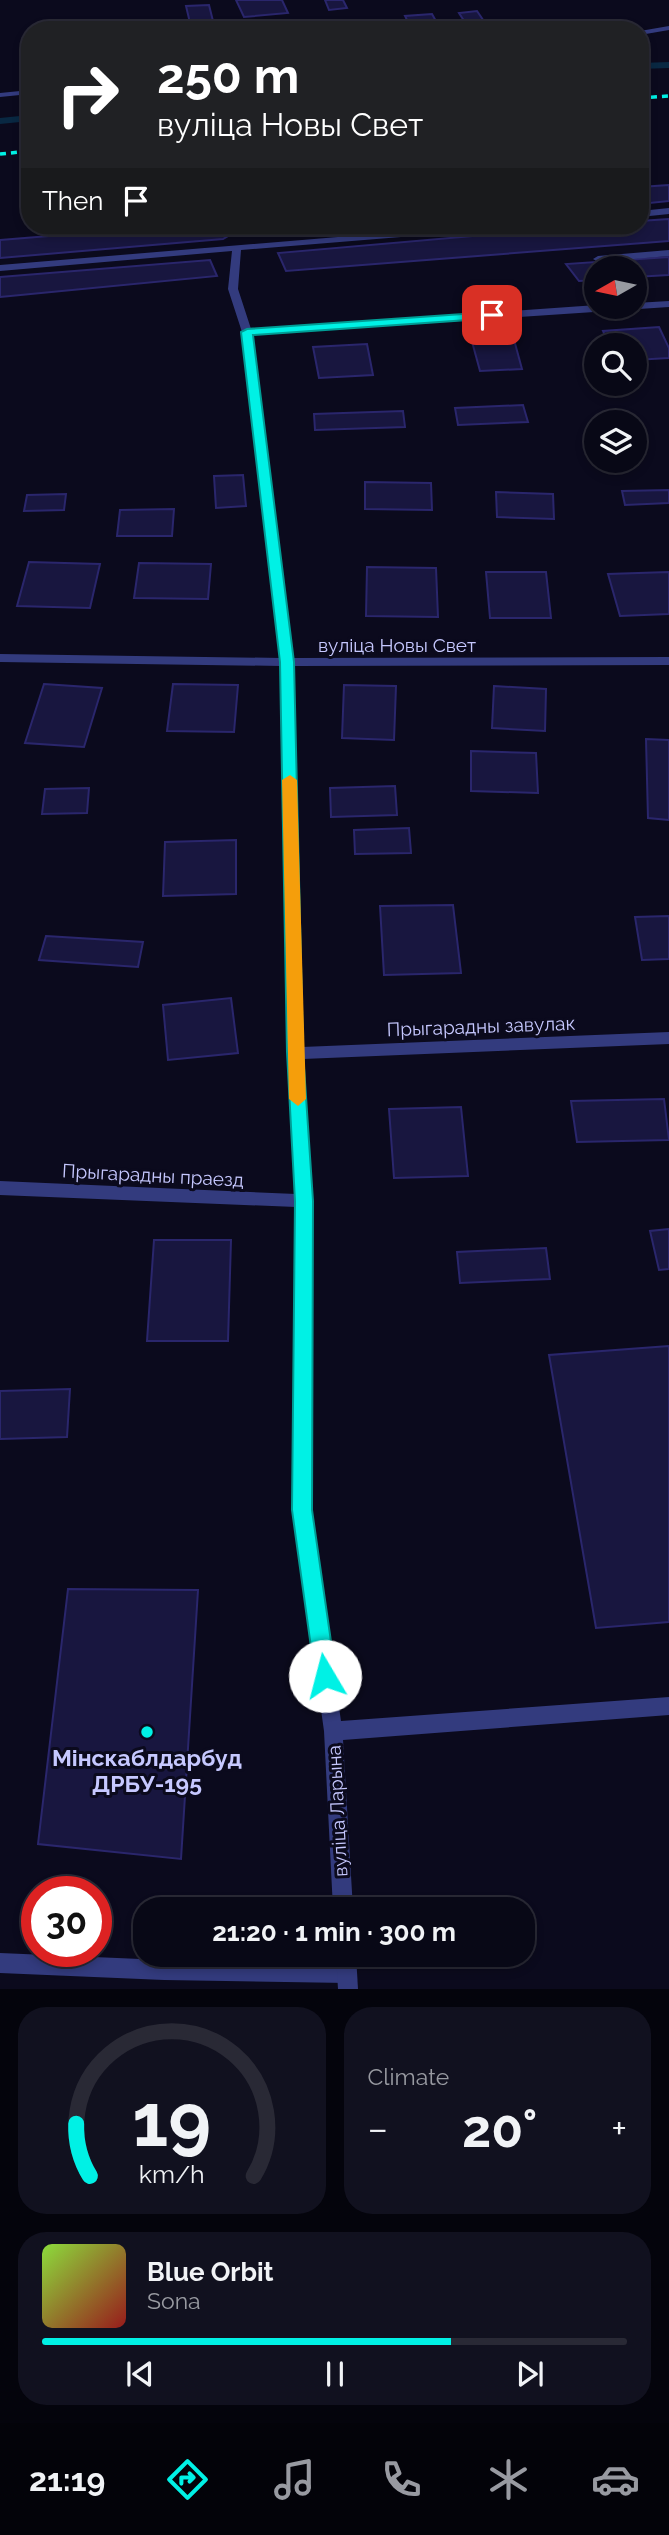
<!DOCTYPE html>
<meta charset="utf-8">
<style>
:root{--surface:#080816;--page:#11111f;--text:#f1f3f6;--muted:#989aa1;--line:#292935;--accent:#00f1e5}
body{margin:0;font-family:Raleway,sans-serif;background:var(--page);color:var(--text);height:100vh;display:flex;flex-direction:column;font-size:26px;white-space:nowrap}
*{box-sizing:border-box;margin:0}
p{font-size:23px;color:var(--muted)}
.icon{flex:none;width:38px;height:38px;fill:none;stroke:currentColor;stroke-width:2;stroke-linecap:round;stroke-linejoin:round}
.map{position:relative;height:1989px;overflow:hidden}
.drawer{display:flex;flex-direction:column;gap:18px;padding:18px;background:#04040c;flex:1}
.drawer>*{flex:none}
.hud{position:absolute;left:21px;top:21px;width:628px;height:214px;border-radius:28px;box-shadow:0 4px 10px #0003,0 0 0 2px var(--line);background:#202124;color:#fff;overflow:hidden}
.needle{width:46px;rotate:261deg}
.buttons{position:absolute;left:584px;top:256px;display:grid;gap:14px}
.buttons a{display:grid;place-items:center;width:63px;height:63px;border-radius:50%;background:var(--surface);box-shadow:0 4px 10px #0003,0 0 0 2px var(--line);font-size:35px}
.speed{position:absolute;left:21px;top:1876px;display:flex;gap:14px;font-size:35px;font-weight:700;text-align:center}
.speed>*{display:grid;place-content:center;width:91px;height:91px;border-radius:50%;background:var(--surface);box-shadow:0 4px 10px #0003,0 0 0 2px var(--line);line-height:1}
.speed .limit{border:10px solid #d22;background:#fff;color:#111}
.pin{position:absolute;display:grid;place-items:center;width:60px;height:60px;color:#fff;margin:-30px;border-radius:14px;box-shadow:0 4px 10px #0006}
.me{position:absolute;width:77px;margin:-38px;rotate:352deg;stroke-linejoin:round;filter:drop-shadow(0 0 5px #0008)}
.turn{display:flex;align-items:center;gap:24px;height:147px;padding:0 21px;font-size:32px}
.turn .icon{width:91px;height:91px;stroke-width:2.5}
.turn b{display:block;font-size:49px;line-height:60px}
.then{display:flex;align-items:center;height:66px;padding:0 21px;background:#0003;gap:14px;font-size:26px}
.big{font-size:52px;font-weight:700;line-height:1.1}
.drawer .tile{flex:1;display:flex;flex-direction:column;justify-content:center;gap:10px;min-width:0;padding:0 24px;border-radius:28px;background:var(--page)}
.drawer .dial{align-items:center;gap:0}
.dial svg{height:182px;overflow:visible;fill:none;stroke:var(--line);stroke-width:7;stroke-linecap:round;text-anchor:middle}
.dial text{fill:var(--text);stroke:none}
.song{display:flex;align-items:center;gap:21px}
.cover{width:84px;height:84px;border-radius:10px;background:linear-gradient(135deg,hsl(90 70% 55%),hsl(0 70% 35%))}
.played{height:7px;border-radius:4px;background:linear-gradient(90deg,var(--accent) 70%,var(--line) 70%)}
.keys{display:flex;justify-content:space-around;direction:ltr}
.heat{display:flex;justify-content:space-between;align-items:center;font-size:38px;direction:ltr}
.drawer .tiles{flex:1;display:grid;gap:18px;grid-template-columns:1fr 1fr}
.tile:last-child{grid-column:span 2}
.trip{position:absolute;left:133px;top:1897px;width:402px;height:70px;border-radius:28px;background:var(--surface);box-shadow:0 4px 10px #0003,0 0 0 2px var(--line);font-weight:700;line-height:70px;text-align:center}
.tab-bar{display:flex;height:112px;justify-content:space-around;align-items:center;background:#030309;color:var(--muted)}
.tab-bar .icon{width:49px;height:49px}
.tab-bar .on{color:var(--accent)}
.tab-bar b{font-size:32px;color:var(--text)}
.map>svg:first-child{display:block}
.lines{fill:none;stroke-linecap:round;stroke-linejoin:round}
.stream{fill:#092842;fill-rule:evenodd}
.building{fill:#18163f;stroke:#2a266c;stroke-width:2}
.lane{fill:#333b7e;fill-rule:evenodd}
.street{fill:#333b7e;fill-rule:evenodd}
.rail{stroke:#00f1e5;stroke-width:3.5;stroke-dasharray:6 5;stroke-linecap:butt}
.route{fill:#00f1e5;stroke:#009d95;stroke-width:2}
.slow{fill:#f59e0b}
.poi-dot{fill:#00f1e5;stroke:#0b0a1d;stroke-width:2.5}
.labels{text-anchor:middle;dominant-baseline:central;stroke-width:6;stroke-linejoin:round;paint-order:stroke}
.street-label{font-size:19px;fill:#c6c8ff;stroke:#0b0a1d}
.near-poi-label{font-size:23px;font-weight:bold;fill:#c6c8ff;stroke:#0b0a1d}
</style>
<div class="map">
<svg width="669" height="1989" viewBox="0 0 669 1989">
<rect width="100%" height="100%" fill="#0b0a1d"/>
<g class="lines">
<!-- stream -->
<g class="stream">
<polygon points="669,62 669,68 640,69 640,63"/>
<polygon points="30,115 30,121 0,124 0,118"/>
</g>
</g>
<!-- building -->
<g class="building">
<polygon points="236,0 282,0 288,13 244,17"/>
<polygon points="325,0 343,0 347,8 329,10"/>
<polygon points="209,5 213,21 190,23 186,6"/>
<polygon points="477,11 490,30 470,30 459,13"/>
<polygon points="432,14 441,30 412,30 405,16"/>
<polygon points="314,23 316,30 273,30 272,26"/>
<polygon points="669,185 669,201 640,204 640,187"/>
<polygon points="669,219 669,241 286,271 278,253 588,226 640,226 640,221"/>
<polygon points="172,226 245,226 223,239 0,258 0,240"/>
<polygon points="288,226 380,226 288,234"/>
<polygon points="669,257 669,275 635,277 635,268 597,268 597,280 579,281 566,264"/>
<polygon points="210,260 217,276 0,297 0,277"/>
<polygon points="659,327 669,348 669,358 635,360 635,345 609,345 603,331"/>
<polygon points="513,336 522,369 480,371 471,338"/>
<polygon points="367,344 373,375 319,378 313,347"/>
<polygon points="523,405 528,422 458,425 455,408"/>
<polygon points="403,411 405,427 315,430 314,414"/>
<polygon points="243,475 246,506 216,508 214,476"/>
<polygon points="365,482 431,483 432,510 365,509"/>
<polygon points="669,490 669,503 625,505 622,491"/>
<polygon points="496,492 553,494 554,519 497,517"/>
<polygon points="66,494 64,510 24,511 27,495"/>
<polygon points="174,509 172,536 117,536 120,510"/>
<polygon points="29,562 100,564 90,608 17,606"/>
<polygon points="139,563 211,564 208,599 134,598"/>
<polygon points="367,567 436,568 438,617 366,616"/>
<polygon points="486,572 546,572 551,618 490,618"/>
<polygon points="669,572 669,614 620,616 608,574"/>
<polygon points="44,684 102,688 84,747 25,743"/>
<polygon points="173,684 238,685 234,732 167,731"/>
<polygon points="344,685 396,686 394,740 342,738"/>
<polygon points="494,686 546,689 545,731 492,728"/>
<polygon points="646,739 669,740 669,820 648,818"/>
<polygon points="471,751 536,753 538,793 471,791"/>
<polygon points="395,786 397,815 331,817 330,788"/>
<polygon points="89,788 87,813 42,814 45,789"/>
<polygon points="409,828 411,853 355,854 354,830"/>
<polygon points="236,840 236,894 163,896 165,842"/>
<polygon points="453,905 461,973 384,975 380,906"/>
<polygon points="669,916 669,959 642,960 635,917"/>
<polygon points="46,936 143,942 138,967 39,960"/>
<polygon points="231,998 238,1053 168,1060 163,1005"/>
<polygon points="664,1099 669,1140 577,1142 571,1101"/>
<polygon points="461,1107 468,1176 394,1178 389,1109"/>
<polygon points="669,1229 669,1269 659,1270 650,1231"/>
<polygon points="154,1240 231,1240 228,1341 147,1341"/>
<polygon points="546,1248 550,1279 460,1283 457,1252"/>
<polygon points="669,1346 669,1622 596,1628 549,1355"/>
<polygon points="70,1389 67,1437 0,1439 0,1391"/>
<polygon points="68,1589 198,1590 181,1859 38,1844"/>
</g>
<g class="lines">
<!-- lane -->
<g class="lane">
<polygon points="669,208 669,214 640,217 640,211"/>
<polygon points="470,226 503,226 499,229 241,250 238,289 252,332 247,335 242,332 228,289 232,251 0,271 0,265"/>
<polygon points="669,250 669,256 598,262 593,259 598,256"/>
<polygon points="0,1953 164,1960 347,1963 354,1966 357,1973 354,1980 347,1983 164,1980 0,1973"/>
</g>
<!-- street -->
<g class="street">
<polygon points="669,26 669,30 640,35 640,31"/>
<polygon points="30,90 30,94 0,97 0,93"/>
<polygon points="669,301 669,307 252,335 292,658 669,657 669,665 293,666 302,1047 669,1032 669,1044 303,1059 312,1201 311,1510 341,1721 669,1697 669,1715 343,1740 353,1909 333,1909 324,1731 293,1510 296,1207 0,1195 0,1181 296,1194 288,1053 281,666 0,662 0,654 281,658 244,330 597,305 635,306 635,303"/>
<polygon points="336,1955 356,1955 358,1989 338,1989"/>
</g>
<!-- rail -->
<g class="rail">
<polyline points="640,98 669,96"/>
<polyline points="0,154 30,151"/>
</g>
</g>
<!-- route -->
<polygon class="route" points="492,312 496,313 496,318 253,335 294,662 303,1052 313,1201 312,1510 336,1676 333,1683 325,1686 318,1683 315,1676 292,1510 295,1201 287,1052 280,662 241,332 247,329"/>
<!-- slow -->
<polygon class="slow" points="290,775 297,780 306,1099 298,1106 289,1099 282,780"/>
<!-- markers -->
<circle class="poi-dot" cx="147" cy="1732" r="7"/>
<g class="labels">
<!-- street labels -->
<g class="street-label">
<text x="397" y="645">вуліца Новы Свет</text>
<text transform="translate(481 1026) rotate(-2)">Прыгарадны завулак</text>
<text transform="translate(153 1175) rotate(3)">Прыгарадны праезд</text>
<text transform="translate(337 1811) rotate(-93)">вуліца Ларына</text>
</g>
<!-- near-poi labels -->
<g class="near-poi-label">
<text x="147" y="1757">Мінскаблдарбуд<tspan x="147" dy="26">ДРБУ-195</tspan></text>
</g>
</g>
</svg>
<div class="buttons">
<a><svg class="needle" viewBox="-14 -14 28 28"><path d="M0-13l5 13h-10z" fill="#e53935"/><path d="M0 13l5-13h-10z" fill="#989aa1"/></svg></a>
<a><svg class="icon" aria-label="search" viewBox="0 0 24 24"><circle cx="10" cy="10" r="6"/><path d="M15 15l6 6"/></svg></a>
<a><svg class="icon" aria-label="layers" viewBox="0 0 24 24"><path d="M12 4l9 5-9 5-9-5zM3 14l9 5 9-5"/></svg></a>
</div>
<div class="speed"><div class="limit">30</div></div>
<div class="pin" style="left:492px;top:315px;background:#d93025"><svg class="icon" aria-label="arrive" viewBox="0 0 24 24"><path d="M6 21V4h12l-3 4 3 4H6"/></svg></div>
<svg class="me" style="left:325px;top:1676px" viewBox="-20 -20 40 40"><circle r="19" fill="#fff"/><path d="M0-13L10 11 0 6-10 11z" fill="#00f1e5"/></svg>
<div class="trip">21:20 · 1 min · 300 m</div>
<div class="hud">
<div class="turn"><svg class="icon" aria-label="right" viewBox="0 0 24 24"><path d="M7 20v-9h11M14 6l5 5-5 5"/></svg><div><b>250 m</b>вуліца Новы Свет</div></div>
<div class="then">Then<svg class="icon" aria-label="arrive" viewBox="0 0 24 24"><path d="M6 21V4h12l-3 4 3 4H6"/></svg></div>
</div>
</div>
<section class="drawer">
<div class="tiles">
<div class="tile dial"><svg viewBox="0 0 100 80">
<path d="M14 69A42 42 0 1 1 86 69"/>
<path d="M14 69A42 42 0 0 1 8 46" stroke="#00f1e5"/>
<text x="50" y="56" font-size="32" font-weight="700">19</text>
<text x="50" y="72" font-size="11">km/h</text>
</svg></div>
<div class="tile"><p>Climate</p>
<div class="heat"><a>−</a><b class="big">20°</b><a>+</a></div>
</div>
<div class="tile">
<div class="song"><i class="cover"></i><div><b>Blue Orbit</b><p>Sona</p></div></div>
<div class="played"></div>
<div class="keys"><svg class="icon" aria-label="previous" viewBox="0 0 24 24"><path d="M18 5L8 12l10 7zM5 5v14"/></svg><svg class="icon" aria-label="pause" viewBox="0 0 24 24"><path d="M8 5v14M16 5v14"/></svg><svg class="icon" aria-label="next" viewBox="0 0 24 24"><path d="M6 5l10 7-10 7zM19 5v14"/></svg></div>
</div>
</div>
</section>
<nav class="tab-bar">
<b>21:19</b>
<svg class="icon on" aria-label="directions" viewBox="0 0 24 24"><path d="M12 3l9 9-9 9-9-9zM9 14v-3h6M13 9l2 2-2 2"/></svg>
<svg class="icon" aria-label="music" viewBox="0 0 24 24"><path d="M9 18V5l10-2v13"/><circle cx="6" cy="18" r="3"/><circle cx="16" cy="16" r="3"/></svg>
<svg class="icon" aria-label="phone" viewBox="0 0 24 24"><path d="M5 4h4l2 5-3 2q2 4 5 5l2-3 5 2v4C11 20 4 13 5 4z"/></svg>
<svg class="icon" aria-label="climate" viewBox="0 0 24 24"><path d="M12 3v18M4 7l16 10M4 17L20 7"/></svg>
<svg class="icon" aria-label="car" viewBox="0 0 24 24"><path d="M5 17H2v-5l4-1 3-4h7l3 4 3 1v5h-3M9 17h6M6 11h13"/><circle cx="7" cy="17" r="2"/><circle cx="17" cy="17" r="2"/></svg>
</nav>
